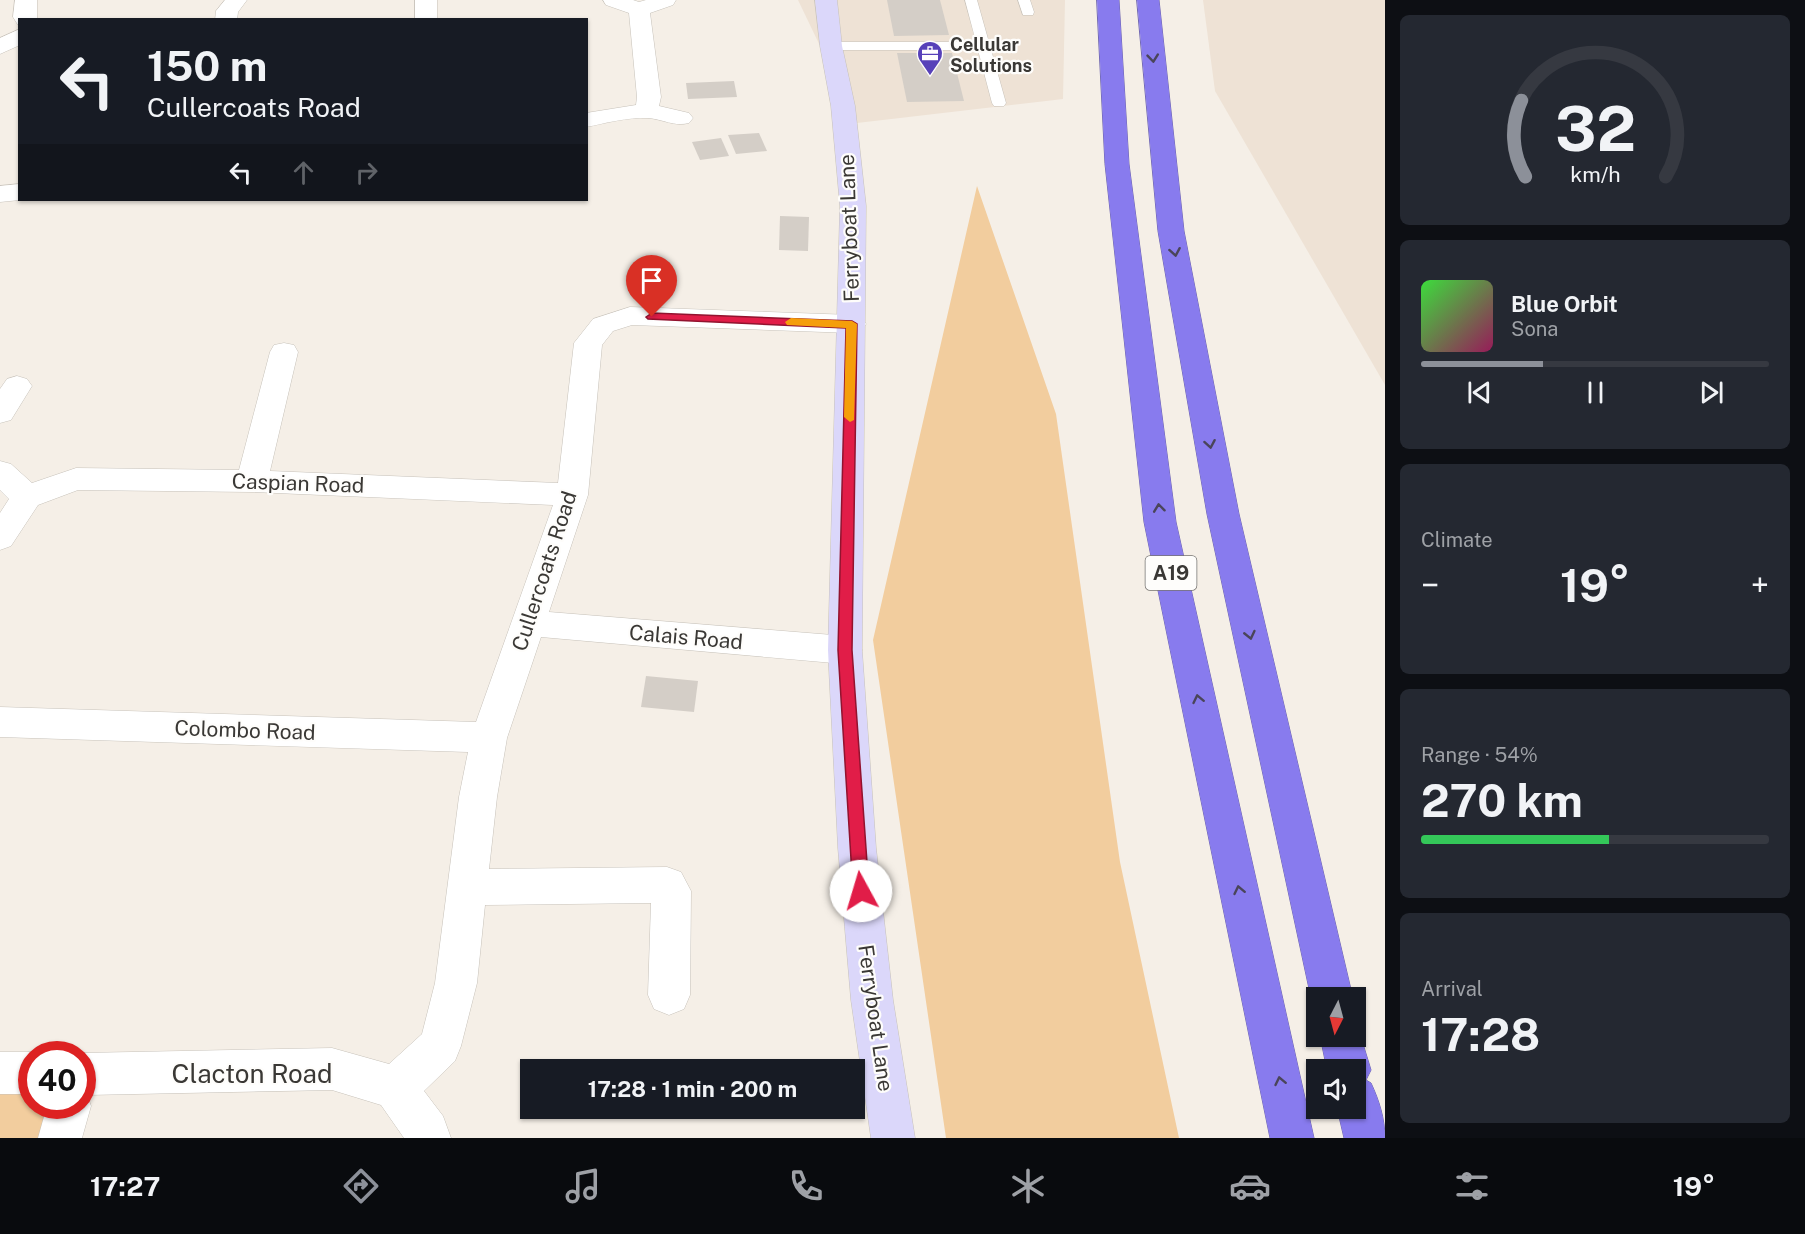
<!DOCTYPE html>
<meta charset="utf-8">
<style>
:root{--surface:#171b24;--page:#242831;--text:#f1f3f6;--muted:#9ea1a6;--line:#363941;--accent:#8c9099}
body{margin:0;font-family:"Public Sans",sans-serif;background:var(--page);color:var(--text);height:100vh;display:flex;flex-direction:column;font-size:22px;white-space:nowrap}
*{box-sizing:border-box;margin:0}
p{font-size:20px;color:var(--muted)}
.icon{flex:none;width:33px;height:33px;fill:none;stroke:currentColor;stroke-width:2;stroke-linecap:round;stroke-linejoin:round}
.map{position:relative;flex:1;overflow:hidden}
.details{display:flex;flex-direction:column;gap:15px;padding:15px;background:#0d0f14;width:420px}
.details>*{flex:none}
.hud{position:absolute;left:18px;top:18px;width:570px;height:183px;border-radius:0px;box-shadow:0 2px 4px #0004;background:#171b24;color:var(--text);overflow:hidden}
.needle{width:39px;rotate:186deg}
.buttons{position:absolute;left:1306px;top:987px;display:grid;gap:12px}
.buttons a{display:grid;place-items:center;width:60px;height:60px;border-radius:0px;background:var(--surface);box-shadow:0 2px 4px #0004;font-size:30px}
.speed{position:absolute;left:18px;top:1041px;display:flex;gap:12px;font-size:30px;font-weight:700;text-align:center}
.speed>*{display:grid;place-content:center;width:78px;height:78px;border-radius:50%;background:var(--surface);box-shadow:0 2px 4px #0004;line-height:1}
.speed .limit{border:9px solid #d22;background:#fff;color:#111}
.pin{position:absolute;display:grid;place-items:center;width:51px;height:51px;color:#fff;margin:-62px -26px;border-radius:50% 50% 50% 0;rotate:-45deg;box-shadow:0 0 6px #0007}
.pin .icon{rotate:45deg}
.me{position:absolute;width:66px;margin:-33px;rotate:354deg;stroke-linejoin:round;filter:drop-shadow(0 0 4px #0008)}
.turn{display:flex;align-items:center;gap:21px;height:126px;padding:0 30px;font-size:27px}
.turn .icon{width:78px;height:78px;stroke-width:2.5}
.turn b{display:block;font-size:42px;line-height:51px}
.lanes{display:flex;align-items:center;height:57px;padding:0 30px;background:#0003;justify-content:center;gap:30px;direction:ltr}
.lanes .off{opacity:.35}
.big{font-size:45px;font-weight:700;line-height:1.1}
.details .tile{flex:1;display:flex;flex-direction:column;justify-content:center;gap:9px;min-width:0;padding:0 21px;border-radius:9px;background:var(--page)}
.details .dial{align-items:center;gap:0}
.dial svg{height:156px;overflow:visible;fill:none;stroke:var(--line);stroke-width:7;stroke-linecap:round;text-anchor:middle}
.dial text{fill:var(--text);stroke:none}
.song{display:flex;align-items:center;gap:18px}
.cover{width:72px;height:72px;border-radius:9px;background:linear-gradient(135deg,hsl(120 70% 55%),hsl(330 70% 35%))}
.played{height:6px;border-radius:3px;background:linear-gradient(90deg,var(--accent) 35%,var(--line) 35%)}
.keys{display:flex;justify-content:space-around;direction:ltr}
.heat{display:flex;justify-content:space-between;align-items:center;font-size:33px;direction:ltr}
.charge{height:9px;border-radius:4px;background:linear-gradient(90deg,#34c759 54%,var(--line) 0)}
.trip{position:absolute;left:520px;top:1059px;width:345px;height:60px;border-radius:0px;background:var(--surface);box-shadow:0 2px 4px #0004;font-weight:700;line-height:60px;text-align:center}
.tab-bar{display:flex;height:96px;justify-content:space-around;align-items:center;background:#090b0e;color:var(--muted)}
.tab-bar .icon{width:42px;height:42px}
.tab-bar .current{color:var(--accent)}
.tab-bar b{font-size:27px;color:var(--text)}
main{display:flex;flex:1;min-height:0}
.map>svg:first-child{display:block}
.built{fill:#eee2d5}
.green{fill:#f2cd9e}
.building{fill:#d4cec7}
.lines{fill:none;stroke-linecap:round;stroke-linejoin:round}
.lane-casing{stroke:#c7c2ba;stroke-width:1}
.street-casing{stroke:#c7c2ba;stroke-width:1}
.secondary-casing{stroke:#c7c2ba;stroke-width:1}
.highway-casing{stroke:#6d64ad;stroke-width:1}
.lane{fill:#fff;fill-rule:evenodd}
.street{fill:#fff;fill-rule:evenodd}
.secondary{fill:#dbd7fa;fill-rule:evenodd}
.highway{fill:#887bee;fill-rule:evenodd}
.oneway{stroke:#4a455a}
.route{fill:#e11d48;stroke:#92132f;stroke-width:1.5}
.slow{fill:#f59e0b}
.labels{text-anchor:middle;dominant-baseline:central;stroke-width:4.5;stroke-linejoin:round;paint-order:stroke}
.far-poi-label{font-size:18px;font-weight:bold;fill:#3a3835;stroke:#fefdfb;text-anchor:start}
.shield{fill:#fefdfb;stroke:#757370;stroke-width:1.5}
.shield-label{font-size:20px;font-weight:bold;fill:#3a3835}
.street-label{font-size:21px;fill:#3a3835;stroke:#fefdfb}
.near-street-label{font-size:26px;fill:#3a3835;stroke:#fefdfb}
</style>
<main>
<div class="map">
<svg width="1385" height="1138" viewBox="0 0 1385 1138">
<rect width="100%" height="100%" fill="#f5efe7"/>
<!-- built -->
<g class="built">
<polygon points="798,0 1065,0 1063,99 857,123"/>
<polygon points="1203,0 1385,0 1385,385 1215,91"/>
</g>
<!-- green -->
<g class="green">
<polygon points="977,186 1056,414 1120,862 1179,1138 946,1138 873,640"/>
<polygon points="0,1073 31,1073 32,1106 69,1106 60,1138 0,1138"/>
</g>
<!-- building -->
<g class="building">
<polygon points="887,0 940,0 949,35 894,36"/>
<polygon points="897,53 952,53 964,101 907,102"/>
<polygon points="734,81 737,97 688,99 686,83"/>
<polygon points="759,133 767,151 736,154 728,135"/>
<polygon points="721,138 729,156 700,160 692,142"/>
<polygon points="780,216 809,217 808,251 779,250"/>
<polygon points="646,676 698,681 694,712 641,707"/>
</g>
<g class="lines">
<defs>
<g id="lane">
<polygon points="965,0 977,0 1006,103 1004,106 994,106 992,103 978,50 831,50 824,46 831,42 976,42"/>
<polygon points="1018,0 1030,0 1034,12 1033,15 1023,15"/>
</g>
<g id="street">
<polygon points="15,0 37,0 37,20 20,20 18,25 13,17"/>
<polygon points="225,0 247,0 238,12 237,20 215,20 216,11"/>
<rect x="415" y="0" width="22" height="20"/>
<path d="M603 0H633L639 2 646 0H676L673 5 650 13 661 97 659 106 689 113 693 118 689 123C675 127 662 119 648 118 627 117 606 123 586 127V113L636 105 637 97 629 13 606 5Z"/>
<polygon points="20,29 20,45 0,54 0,38"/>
<polygon points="20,184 20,200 0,202 0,186"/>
<polygon points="630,307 852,315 862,318 866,324 862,330 852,333 632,325 613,331 602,345 588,495 549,612 845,636 857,640 862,650 857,660 845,664 541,637 507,738 497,797 489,869 667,867 681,872 691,891 690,995 684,1009 669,1015 654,1009 648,995 651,903 485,905 477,983 461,1046 455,1061 424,1091 443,1116 451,1138 404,1138 381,1105 332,1090 87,1095 91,1106 82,1138 38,1138 47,1106 82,1106 82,1054 77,1054 82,1053 332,1048 389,1064 422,1034 435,983 459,797 468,752 0,737 0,707 476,722 553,505 252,492 78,490 38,505 11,546 0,550 0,513 9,499 0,490 0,461 11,464 32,483 76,468 239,470 270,352 274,345 284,343 294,345 298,352 270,471 558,483 574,343 593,319"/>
<polygon points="17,376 27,379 32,386 11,420 0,423 0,389 7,379"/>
<polygon points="0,1052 32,1052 39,1054 32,1054 32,1094 0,1094"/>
</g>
<polygon id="secondary" points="815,0 837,0 842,46 855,106 866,206 862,650 876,848 893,1000 915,1138 871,1138 851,1000 838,848 828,650 840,206 831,106 820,46"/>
<g id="highway">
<polygon points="1097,0 1119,0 1129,164 1176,522 1314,1138 1270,1138 1144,522 1105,164"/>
<polygon points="1137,0 1159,0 1184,231 1239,514 1353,998 1317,998 1317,1012 1311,998 1207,514 1158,231"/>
<path d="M1356 1021 1371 1070 1366 1080 1371 1083C1379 1100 1385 1119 1385 1138H1344L1337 1108H1356V1070H1327L1320 1036H1356Z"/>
</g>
</defs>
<!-- lane casing -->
<use href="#lane" class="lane-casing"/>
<!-- street casing -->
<use href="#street" class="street-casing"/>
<!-- secondary casing -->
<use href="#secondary" class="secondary-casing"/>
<!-- highway casing -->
<use href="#highway" class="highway-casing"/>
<!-- lane -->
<use href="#lane" class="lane"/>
<!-- street -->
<use href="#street" class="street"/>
<!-- secondary -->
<use href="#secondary" class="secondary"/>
<!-- highway -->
<use href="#highway" class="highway"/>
</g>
<!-- one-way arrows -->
<defs><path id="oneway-chevron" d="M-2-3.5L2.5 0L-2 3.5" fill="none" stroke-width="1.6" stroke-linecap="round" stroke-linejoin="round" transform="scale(1.5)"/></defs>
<g class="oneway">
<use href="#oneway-chevron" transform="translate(1153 58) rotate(84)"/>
<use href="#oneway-chevron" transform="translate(1175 252) rotate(80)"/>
<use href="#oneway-chevron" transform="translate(1210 444) rotate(80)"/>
<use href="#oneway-chevron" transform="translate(1159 508) rotate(-97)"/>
<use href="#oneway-chevron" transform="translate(1250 635) rotate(77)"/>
<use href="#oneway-chevron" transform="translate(1198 699) rotate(-102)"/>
<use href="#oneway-chevron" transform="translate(1239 890) rotate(-102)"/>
<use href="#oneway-chevron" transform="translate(1280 1081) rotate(-102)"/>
</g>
<!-- route -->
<polygon class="route" points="652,313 852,321 857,324 852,650 869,891 867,897 861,899 855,897 853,891 838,650 846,328 648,319 646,317"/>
<!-- slow -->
<polygon class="slow" points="791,318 852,321 857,324 854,420 850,422 844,417 846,328 787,325 785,322"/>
<!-- icons -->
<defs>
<symbol id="office-pin" viewBox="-11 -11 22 30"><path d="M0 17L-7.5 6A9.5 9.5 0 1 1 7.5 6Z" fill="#5741b9" stroke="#fefdfb"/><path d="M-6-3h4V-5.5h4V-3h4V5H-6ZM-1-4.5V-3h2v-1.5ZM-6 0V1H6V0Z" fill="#fff"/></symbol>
</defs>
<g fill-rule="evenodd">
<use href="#office-pin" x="915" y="39" width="30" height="40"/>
</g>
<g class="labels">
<!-- far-poi labels -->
<g class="far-poi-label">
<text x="950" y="44">Cellular<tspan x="950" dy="21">Solutions</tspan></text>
</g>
<!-- shield labels -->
<rect class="shield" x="1145.5" y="556" width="51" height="34" rx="4.5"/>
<g class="shield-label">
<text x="1171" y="573">A19</text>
</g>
<!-- street labels -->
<g class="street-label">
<text transform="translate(849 228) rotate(-92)">Ferryboat Lane</text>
<text transform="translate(298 483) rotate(2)">Caspian Road</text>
<text transform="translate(544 571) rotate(-72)">Cullercoats Road</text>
<text transform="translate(686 637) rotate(5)">Calais Road</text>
<text transform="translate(245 730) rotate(2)">Colombo Road</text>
<text transform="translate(876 1018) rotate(82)">Ferryboat Lane</text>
</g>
<!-- near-street labels -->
<g class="near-street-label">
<text x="252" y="1073">Clacton Road</text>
</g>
</g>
</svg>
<div class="buttons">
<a><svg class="needle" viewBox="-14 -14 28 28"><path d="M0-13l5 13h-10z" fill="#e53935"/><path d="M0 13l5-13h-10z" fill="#9ea1a6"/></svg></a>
<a><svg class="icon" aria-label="sound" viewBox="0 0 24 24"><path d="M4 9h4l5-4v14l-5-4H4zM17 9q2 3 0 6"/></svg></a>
</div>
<div class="speed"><div class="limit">40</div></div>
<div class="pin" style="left:652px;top:317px;background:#d93025"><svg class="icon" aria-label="arrive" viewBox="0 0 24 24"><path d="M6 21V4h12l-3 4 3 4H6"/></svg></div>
<svg class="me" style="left:861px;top:891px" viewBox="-20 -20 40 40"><circle r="19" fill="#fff"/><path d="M0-13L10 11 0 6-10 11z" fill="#e11d48"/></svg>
<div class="trip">17:28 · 1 min · 200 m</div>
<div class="hud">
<div class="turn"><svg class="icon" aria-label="left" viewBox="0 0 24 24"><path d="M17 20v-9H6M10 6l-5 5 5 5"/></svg><div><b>150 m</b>Cullercoats Road</div></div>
<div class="lanes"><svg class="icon" aria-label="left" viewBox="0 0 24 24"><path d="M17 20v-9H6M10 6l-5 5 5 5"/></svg><svg class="icon off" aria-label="ahead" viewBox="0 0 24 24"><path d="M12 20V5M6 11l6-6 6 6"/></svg><svg class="icon off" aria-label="right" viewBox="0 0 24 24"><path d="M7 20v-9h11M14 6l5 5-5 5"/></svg></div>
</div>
</div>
<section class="details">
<div class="tile dial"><svg viewBox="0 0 100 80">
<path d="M14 69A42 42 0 1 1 86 69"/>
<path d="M14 69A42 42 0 0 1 12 30" stroke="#8c9099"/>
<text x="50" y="56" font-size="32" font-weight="700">32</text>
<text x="50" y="72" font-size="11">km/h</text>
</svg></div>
<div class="tile">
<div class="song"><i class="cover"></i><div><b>Blue Orbit</b><p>Sona</p></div></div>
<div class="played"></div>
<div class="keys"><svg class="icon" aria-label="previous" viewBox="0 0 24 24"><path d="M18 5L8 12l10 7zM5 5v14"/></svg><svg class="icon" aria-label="pause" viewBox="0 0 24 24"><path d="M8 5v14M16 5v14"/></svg><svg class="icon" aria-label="next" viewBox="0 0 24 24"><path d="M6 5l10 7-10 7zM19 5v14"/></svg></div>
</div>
<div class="tile"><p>Climate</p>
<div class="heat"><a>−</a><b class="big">19°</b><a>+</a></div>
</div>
<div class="tile"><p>Range · 54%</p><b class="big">270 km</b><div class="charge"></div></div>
<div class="tile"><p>Arrival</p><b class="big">17:28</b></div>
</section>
</main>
<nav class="tab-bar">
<b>17:27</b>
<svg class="icon current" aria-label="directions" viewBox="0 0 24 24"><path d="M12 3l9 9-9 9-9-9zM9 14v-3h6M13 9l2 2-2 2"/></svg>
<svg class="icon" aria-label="music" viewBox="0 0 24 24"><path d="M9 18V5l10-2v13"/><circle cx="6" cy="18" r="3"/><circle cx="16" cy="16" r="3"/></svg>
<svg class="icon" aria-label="phone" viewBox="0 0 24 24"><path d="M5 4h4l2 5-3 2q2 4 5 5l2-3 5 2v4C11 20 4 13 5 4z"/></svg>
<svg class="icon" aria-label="climate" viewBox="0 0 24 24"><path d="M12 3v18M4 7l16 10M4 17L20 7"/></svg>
<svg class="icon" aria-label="car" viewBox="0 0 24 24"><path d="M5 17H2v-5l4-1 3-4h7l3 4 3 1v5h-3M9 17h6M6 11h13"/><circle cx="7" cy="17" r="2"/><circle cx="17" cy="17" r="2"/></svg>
<svg class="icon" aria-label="filters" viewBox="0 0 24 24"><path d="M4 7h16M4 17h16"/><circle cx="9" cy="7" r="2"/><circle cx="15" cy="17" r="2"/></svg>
<b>19°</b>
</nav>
